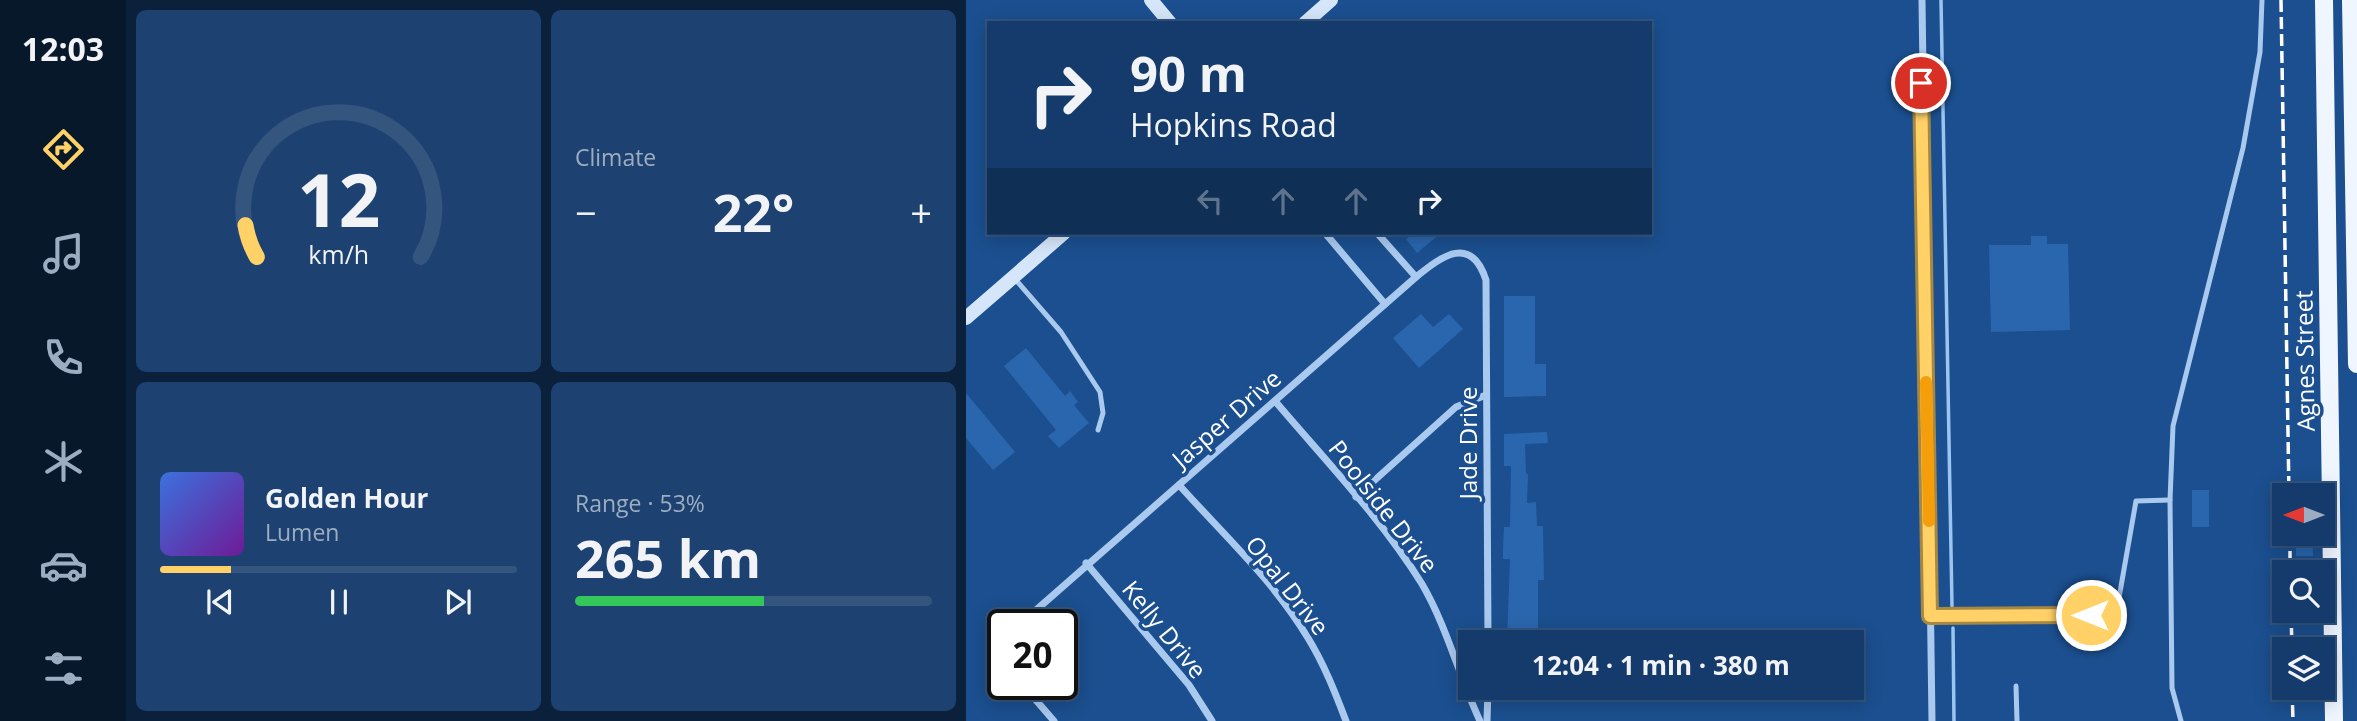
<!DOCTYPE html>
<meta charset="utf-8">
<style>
:root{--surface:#143b6b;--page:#1d4271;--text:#f1f3f6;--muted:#9dadc1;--line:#33557e;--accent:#ffd166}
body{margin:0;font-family:"Open Sans",sans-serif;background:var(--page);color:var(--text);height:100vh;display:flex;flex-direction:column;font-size:26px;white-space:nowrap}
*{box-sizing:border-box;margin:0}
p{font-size:23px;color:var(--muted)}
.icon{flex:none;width:38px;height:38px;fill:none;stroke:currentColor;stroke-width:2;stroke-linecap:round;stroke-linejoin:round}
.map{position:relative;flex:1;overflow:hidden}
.sheet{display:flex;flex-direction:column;gap:10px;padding:10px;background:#0b203b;width:840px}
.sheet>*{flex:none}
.hud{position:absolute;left:21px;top:21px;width:665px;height:214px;border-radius:0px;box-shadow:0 4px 18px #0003,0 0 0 2px var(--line);background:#143b6b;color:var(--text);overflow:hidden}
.needle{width:46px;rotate:270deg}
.tools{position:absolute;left:1306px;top:483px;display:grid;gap:14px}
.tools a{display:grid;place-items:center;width:63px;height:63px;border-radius:0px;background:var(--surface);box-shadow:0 4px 18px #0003,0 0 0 2px var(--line);font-size:35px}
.speed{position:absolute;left:21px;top:609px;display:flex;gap:14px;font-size:35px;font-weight:700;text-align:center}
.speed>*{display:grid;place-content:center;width:91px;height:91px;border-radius:50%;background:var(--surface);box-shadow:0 4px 18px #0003,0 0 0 2px var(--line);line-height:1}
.speed .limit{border:4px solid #111;border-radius:10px;background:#fff;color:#111}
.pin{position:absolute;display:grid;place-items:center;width:60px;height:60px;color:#fff;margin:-30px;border:4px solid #fff;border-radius:50%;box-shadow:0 2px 7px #0007}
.me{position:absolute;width:77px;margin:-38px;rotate:270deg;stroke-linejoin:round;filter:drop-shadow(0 0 5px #0008)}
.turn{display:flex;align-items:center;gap:24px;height:147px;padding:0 28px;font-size:32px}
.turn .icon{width:91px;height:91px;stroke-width:2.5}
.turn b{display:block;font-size:49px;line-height:60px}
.lanes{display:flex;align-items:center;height:66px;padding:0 28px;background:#0003;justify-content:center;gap:35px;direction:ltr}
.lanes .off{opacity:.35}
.big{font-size:52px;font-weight:700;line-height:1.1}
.sheet .tile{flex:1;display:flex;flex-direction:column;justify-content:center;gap:10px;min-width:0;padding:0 24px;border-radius:10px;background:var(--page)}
.sheet .dial{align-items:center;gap:0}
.dial svg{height:182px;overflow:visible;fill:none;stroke:var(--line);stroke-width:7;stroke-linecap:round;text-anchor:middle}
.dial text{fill:var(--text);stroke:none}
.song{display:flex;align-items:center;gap:21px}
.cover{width:84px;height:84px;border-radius:10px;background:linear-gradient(135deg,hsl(220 70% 55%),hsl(280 70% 35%))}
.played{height:7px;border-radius:4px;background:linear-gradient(90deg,var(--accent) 20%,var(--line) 20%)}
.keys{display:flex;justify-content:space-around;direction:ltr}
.heat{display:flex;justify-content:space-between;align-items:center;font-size:38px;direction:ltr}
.charge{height:10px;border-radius:5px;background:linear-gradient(90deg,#34c759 53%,var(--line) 0)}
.sheet .tiles{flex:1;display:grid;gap:10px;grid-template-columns:repeat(2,1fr)}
.trip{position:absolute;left:492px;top:630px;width:406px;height:70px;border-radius:0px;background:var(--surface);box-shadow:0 4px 18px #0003,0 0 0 2px var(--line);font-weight:700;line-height:70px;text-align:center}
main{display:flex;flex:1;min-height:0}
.dock{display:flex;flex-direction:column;width:126px;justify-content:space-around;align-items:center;background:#08182b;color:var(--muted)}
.dock .icon{width:49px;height:49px}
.dock .on{color:var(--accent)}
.dock b{font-size:32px;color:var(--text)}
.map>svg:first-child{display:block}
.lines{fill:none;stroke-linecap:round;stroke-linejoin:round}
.stream{stroke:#9cc4f0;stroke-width:3.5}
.building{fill:#2a66ad}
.lane{stroke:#a9c9ee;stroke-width:5}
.street{stroke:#a9c9ee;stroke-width:7}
.secondary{stroke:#d6e6fa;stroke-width:14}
.primary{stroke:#f0f6ff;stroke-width:18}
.rail{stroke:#fff;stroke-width:3.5;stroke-dasharray:12 5;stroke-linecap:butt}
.route-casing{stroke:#a68842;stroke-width:18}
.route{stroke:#ffd166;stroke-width:12}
.slow{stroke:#f59e0b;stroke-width:12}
.labels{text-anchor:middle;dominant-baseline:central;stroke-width:7;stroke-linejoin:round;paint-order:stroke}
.street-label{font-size:24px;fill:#fff;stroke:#1b4f8f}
</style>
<main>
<nav class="dock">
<b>12:03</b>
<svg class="icon on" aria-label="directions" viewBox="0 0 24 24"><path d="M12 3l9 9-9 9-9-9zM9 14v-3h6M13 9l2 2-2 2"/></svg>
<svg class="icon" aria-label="music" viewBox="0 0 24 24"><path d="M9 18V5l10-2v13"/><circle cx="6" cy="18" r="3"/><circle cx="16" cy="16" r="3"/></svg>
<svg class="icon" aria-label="phone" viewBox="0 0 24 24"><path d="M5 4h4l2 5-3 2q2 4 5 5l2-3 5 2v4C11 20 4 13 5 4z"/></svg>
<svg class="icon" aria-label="climate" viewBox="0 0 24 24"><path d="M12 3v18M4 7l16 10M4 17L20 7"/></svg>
<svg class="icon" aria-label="car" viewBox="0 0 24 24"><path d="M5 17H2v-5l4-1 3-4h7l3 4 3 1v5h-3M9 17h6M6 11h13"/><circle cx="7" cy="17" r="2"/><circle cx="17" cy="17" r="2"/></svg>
<svg class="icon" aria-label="filters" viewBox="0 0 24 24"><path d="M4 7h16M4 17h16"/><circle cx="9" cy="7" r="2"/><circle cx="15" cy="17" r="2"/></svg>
</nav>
<section class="sheet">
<div class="tiles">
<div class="tile dial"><svg viewBox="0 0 100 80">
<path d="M14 69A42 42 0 1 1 86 69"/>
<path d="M14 69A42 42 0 0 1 9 55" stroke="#ffd166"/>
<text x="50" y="56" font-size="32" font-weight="700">12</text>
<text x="50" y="72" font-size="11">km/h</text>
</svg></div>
<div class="tile"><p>Climate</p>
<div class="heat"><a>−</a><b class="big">22°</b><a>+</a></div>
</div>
<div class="tile">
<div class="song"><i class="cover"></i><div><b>Golden Hour</b><p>Lumen</p></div></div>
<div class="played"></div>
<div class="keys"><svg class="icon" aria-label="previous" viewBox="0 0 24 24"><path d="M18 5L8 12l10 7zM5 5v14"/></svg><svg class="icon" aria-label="pause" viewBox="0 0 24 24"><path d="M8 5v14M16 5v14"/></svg><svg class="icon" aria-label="next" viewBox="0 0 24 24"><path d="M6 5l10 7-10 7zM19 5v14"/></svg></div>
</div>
<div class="tile"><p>Range · 53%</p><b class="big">265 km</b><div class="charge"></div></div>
</div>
</section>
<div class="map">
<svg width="1391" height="721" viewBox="0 0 1391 721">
<rect width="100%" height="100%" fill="#1b4f8f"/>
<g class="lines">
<!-- stream -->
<g class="stream">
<polyline points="975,0 986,606"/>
<polyline points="987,628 988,721"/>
</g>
</g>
<!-- building -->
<g class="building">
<polygon points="448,233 475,233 451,253 440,239"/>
<polygon points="1065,236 1081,236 1081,244 1102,244 1104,330 1025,332 1023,245 1065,245"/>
<polygon points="538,296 569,296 569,364 580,364 580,396 538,397"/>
<polygon points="455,314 467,327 483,314 497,329 453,368 427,338"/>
<polygon points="60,348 99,396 104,391 112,402 108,405 123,423 93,448 82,436 90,430 38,366"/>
<polygon points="0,393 49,452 27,470 0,438"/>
<polygon points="581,432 582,443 559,444 560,474 562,474 561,503 570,502 571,526 577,526 578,580 572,580 572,642 541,642 544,559 537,559 537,549 538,527 544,527 545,466 538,466 538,434"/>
<rect x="1226" y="490" width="17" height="37"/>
<polygon points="1330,534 1346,534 1347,556 1330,556"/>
</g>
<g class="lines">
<!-- lane -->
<g class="lane">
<polyline points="49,279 95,332 134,392 137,413 132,430"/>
<polyline points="964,616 1150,615 1170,501 1204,500"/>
<polyline points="1050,686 1051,721"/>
<polyline points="1215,721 1206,688 1204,500 1207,426 1277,148 1294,52 1296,0"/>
</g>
<!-- street -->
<g class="street">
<polyline points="956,0 966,721"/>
<polyline points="359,233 419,304"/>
<polyline points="411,233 450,277"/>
<path d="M309 401C359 460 415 518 456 584 481 627 493 676 514 721"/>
<path d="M213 485C257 534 308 581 342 638 358 664 369 692 380 721"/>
<polyline points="390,497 490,407 520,395"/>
<polyline points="120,563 223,685 246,721"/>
<path d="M53 625 450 277C476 256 505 234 520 280L522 642"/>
<polyline points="37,639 25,650 37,663"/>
<polyline points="56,684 88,721"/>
<polyline points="521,721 522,688"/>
</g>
<!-- secondary -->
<g class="secondary">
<polyline points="185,0 204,23"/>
<polyline points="339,23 365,0"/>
<polyline points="0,318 98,233"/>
</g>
<!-- primary -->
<g class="primary">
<polyline points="1358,0 1368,721"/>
<polyline points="1385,0 1391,364"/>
</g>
<!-- rail -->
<g class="rail">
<polyline points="1315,0 1323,495"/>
<polyline points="1324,534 1324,572"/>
<polyline points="1325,611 1326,649"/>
<polyline points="1326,688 1327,721"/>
</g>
</g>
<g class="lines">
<defs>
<polyline id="route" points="955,83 964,616 1125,615"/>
</defs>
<!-- route casing -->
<use href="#route" class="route-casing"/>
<!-- route -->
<use href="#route" class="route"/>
<!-- slow -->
<polyline class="slow" points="960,382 963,521"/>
</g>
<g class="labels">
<!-- street labels -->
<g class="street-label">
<text transform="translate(1338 361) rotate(-91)">Agnes Street</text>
<text transform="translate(260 418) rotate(-41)">Jasper Drive</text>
<text transform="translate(501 443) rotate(-90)">Jade Drive</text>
<text transform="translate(418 506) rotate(52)">Poolside Drive</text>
<text transform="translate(322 585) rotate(52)">Opal Drive</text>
<text transform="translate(199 629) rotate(51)">Kelly Drive</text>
</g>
</g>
</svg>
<div class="tools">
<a><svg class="needle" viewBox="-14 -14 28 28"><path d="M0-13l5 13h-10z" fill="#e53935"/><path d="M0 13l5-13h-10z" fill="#9dadc1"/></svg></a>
<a><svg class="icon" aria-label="search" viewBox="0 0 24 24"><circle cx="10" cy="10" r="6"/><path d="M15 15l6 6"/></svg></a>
<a><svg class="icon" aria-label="layers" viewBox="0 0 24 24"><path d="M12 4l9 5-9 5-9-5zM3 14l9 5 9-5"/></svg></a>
</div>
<div class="speed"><div class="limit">20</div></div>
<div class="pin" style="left:955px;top:83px;background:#d93025"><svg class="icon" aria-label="arrive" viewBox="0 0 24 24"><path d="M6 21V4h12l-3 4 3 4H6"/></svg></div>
<svg class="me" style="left:1125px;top:615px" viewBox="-20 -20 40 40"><circle r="17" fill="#ffd166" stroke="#fff" stroke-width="3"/><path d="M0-11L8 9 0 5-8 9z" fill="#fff"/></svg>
<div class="trip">12:04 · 1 min · 380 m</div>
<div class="hud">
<div class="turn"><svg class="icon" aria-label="right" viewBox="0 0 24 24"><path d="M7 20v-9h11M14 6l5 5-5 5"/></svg><div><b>90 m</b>Hopkins Road</div></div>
<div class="lanes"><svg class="icon off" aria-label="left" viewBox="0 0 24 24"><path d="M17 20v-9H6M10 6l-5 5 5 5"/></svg><svg class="icon off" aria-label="ahead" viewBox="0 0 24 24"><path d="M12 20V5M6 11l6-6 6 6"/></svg><svg class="icon off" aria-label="ahead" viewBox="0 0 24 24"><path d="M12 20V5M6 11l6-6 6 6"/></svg><svg class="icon" aria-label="right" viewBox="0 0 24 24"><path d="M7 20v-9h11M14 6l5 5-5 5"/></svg></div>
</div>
</div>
</main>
